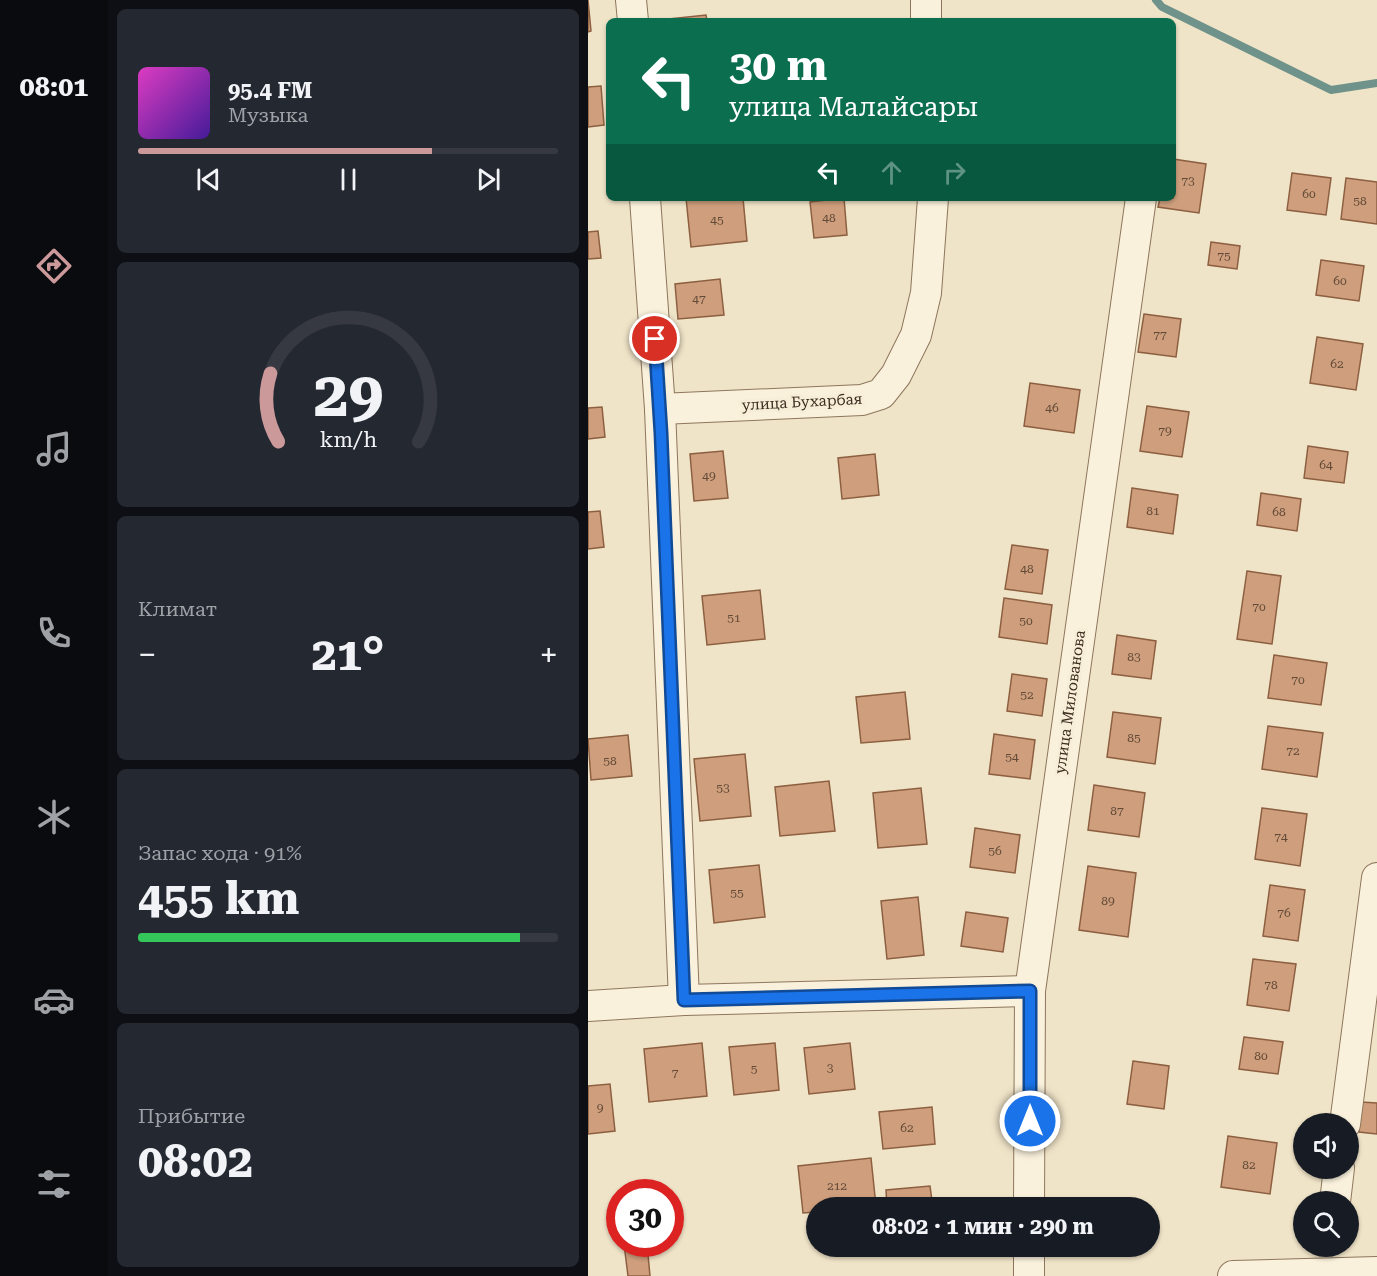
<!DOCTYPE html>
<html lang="ru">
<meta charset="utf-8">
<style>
:root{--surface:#171b24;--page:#242831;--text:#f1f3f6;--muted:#9ea1a6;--line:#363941;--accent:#cc999b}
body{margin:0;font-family:"Roboto Serif",serif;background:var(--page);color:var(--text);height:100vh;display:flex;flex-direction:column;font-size:22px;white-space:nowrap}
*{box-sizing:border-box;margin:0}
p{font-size:20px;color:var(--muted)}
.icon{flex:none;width:33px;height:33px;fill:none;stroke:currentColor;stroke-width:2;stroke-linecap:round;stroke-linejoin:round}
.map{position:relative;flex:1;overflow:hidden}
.drawer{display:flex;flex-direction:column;gap:9px;padding:9px;background:#0d0f14;width:480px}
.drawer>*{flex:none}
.guide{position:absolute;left:18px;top:18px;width:570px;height:183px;border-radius:9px;box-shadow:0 2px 4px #0004;background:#0b6e4f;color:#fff;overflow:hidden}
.fabs{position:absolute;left:705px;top:1113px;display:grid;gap:12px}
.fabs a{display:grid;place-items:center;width:66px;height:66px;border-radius:50%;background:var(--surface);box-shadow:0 2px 4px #0004;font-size:30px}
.speed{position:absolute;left:18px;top:1179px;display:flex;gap:12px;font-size:30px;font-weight:700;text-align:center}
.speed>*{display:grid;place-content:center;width:78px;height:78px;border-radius:50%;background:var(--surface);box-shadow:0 2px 4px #0004;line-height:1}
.speed .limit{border:9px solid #d22;background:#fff;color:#111}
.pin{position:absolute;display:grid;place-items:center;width:51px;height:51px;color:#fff;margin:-26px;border:3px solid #fff;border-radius:50%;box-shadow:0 2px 6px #0007}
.me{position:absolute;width:66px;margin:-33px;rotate:0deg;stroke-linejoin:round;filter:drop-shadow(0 0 4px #0008)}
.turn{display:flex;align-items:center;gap:21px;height:126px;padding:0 24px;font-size:27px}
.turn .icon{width:78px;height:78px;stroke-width:2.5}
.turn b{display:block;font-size:42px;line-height:51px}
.lanes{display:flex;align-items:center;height:57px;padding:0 24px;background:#0003;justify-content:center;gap:30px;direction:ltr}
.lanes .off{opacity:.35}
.big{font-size:45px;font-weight:700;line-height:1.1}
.drawer .tile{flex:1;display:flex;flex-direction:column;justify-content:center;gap:9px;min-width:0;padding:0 21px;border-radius:9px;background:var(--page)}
.drawer .dial{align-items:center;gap:0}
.dial svg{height:156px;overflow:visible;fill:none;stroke:var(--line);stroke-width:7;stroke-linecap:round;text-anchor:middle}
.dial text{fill:var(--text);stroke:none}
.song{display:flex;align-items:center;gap:18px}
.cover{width:72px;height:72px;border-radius:9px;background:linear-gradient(135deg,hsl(310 70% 55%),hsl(260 70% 35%))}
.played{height:6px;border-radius:3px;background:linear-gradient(90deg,var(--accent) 70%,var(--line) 70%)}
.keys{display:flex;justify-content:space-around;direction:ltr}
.heat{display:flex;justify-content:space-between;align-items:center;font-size:33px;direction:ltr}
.charge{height:9px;border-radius:4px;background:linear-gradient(90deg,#34c759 91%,var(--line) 0)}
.trip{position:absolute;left:218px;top:1197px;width:354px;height:60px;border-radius:30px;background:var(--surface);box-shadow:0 2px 4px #0004;font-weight:700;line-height:60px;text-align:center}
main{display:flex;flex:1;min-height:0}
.dock{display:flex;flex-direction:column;width:108px;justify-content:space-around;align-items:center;background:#090b0e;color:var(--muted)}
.dock .icon{width:42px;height:42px}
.dock .selected{color:var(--accent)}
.dock b{font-size:27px;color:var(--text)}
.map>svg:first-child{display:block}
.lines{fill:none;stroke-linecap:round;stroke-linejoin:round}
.stream{stroke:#6f938a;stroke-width:8}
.building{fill:#cf9f7d;stroke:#8d5f41;stroke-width:1.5}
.minor-casing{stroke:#8d765c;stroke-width:32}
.minor{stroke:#faf1dc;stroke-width:30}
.route-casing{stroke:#114b97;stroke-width:15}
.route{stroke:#1a73e8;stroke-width:10}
.labels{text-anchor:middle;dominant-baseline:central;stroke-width:6;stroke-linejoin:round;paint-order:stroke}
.number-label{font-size:12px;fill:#624a37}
.street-label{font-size:15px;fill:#3d2e20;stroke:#f7eed8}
</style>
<main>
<nav class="dock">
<b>08:01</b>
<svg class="icon selected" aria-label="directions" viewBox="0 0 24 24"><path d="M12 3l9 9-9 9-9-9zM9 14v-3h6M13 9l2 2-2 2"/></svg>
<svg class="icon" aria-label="music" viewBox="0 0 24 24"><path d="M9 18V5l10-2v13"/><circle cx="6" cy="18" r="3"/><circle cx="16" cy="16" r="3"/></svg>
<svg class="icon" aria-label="phone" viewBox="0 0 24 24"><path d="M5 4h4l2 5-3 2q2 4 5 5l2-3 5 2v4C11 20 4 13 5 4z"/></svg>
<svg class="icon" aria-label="climate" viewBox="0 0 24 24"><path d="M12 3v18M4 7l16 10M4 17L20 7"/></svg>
<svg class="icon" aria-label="car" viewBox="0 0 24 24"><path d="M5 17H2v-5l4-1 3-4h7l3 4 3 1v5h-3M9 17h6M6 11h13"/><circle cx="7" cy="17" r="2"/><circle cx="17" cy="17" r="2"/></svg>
<svg class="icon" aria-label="filters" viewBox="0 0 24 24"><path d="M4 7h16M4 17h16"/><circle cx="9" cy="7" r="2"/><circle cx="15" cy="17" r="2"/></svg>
</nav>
<section class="drawer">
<div class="tile">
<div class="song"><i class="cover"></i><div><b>95.4 FM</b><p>Музыка</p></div></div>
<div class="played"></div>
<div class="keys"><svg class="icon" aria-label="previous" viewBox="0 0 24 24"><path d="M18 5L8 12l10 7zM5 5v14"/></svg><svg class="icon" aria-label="pause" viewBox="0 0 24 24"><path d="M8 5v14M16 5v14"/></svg><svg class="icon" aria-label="next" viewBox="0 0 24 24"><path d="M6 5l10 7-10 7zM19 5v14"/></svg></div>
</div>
<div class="tile dial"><svg viewBox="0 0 100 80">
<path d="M14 69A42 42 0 1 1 86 69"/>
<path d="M14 69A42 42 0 0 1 10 34" stroke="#cc999b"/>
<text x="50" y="56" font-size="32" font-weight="700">29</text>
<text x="50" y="72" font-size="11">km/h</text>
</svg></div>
<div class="tile"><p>Климат</p>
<div class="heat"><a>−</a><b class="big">21°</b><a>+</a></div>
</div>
<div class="tile"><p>Запас хода · 91%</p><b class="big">455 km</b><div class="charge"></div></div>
<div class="tile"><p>Прибытие</p><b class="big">08:02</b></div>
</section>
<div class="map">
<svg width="789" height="1276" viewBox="0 0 789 1276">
<rect width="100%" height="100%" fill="#f0e4c8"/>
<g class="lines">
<!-- stream -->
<polyline class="stream" points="568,0 574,7 743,90 789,83"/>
</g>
<!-- building -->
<g class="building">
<polygon points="0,0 3,31 0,32"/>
<polygon points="118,15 119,21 71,21 70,20"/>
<polygon points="13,86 16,125 0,127 0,87"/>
<polygon points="585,159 618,164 611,213 570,207 572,198 585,198"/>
<polygon points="704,173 743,178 738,215 699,210"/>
<polygon points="758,178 789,182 789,224 753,219"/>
<polygon points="98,198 155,198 159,241 103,247"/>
<polygon points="256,198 259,235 226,238 222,202"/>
<polygon points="10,231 13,258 0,259 0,232"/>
<polygon points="623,242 652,246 649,269 620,265"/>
<polygon points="733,260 776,266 771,301 728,295"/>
<polygon points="132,279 136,315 90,319 87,284"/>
<polygon points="556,314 593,319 588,357 550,352"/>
<polygon points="729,337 775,344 768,390 722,383"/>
<polygon points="442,383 492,390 486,433 436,426"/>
<polygon points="559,406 601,412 594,457 552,451"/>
<polygon points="14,407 17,437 0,439 0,408"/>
<polygon points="720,446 760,452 756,483 716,478"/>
<polygon points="135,451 140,498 106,501 102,454"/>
<polygon points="287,454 291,495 254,499 250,458"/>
<polygon points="544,488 590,495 585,534 539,527"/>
<polygon points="673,493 713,499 709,531 669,525"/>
<polygon points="12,511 16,547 0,549 0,512"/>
<polygon points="424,545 460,550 454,594 417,589"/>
<polygon points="659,571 693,576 684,644 649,639"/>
<polygon points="172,590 177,639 119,645 114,596"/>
<polygon points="416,598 464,605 459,644 411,637"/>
<polygon points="529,635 568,641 563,679 524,674"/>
<polygon points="686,655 739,663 733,705 680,698"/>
<polygon points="424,674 459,679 454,716 419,711"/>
<polygon points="317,692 322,739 273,743 268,697"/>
<polygon points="525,712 573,718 567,764 519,757"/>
<polygon points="680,726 735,733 729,777 674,769"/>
<polygon points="406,734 447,740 442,779 401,774"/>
<polygon points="40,735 44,776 3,780 0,739"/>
<polygon points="157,754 163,816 112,821 106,759"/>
<polygon points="241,781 247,831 192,836 187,787"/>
<polygon points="506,785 557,793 551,837 500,830"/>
<polygon points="333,788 339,844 290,848 285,793"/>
<polygon points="674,808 719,814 712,866 667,859"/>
<polygon points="387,828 432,835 427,873 382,867"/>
<polygon points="171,865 177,917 126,923 121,870"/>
<polygon points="500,866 548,873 540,937 491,930"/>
<polygon points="682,885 717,890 710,941 675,936"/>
<polygon points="330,897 336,955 299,959 293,901"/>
<polygon points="378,912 420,918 415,952 373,946"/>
<polygon points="665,959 708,964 701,1011 659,1005"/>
<polygon points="656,1037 695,1042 690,1074 651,1069"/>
<polygon points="114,1043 119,1096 61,1102 56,1049"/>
<polygon points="187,1043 191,1090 146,1095 141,1047"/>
<polygon points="262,1043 267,1089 221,1094 216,1048"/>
<polygon points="545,1061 581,1066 576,1109 539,1104"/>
<polygon points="22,1084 27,1131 0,1134 0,1086"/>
<polygon points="773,1102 789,1103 789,1134 771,1132"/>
<polygon points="344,1107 347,1144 295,1149 291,1112"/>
<polygon points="640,1136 689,1143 682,1194 633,1187"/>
<polygon points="283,1158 288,1206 228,1208 228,1212 215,1213 210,1166"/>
<polygon points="342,1186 345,1208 299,1208 298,1190"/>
<polygon points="36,1244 59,1244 62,1276 40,1276"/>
</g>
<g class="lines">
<defs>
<g id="minor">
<polyline points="43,0 45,21"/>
<polyline points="338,0 338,21"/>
<polyline points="57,198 72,409 96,1000"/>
<polyline points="72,409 274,400 293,394 308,375 328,335 338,293 345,198"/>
<polyline points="0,1006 96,1000 442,991"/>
<polyline points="757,1124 789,878"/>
<polyline points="747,1202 751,1168"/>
<polyline points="441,1208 442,991 553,198"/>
<polyline points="441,1276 441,1246"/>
<polyline points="645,1276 789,1272"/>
</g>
</defs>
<!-- minor casing -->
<use href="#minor" class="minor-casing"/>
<!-- minor -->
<use href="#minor" class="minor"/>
</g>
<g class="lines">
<defs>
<polyline id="route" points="67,339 73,433 96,1000 442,991 442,1121"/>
</defs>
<!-- route casing -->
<use href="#route" class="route-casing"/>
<!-- route -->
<use href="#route" class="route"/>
</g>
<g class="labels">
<!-- number labels -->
<g class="number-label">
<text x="600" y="181">73</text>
<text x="721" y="194">60</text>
<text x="772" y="201">58</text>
<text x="241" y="218">48</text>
<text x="129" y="220">45</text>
<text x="636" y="256">75</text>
<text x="752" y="281">60</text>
<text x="111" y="299">47</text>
<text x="572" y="335">77</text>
<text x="749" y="364">62</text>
<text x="464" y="408">46</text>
<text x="577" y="431">79</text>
<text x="738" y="465">64</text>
<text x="121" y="476">49</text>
<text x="565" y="511">81</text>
<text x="691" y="512">68</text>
<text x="439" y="569">48</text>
<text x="671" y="607">70</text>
<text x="146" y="618">51</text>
<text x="438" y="621">50</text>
<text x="546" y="657">83</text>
<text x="710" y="680">70</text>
<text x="439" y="695">52</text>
<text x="546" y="738">85</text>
<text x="705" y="751">72</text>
<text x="424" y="757">54</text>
<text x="22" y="761">58</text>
<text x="135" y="788">53</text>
<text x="529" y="811">87</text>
<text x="693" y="837">74</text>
<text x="407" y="851">56</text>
<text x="149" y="893">55</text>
<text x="520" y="901">89</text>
<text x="696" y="913">76</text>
<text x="683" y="985">78</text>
<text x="673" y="1056">80</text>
<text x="242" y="1068">3</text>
<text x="166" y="1069">5</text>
<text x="87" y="1073">7</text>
<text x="12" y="1108">9</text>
<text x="319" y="1128">62</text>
<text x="661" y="1165">82</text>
<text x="249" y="1186">212</text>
</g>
<!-- street labels -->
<g class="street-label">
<text transform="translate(214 402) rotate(-3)">улица Бухарбая</text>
<text transform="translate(482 702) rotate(-82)">улица Милованова</text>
</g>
</g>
</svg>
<div class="fabs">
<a><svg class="icon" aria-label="sound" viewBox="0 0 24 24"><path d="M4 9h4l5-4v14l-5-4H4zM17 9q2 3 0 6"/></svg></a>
<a><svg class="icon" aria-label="search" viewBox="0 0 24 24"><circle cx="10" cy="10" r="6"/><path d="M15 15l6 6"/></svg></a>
</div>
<div class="speed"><div class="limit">30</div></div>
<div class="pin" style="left:67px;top:339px;background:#d93025"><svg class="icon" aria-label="arrive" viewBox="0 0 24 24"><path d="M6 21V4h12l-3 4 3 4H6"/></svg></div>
<svg class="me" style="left:442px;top:1121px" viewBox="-20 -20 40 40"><circle r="17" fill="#1a73e8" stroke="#fff" stroke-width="3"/><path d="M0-11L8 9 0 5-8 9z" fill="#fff"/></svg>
<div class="trip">08:02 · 1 мин · 290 m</div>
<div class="guide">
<div class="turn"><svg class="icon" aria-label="left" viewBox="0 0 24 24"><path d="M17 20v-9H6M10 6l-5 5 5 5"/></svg><div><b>30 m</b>улица Малайсары</div></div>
<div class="lanes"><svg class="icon" aria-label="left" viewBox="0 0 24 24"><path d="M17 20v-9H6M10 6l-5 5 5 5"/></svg><svg class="icon off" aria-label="ahead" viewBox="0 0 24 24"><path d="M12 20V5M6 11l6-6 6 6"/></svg><svg class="icon off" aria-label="right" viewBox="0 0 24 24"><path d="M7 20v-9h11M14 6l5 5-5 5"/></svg></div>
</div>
</div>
</main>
